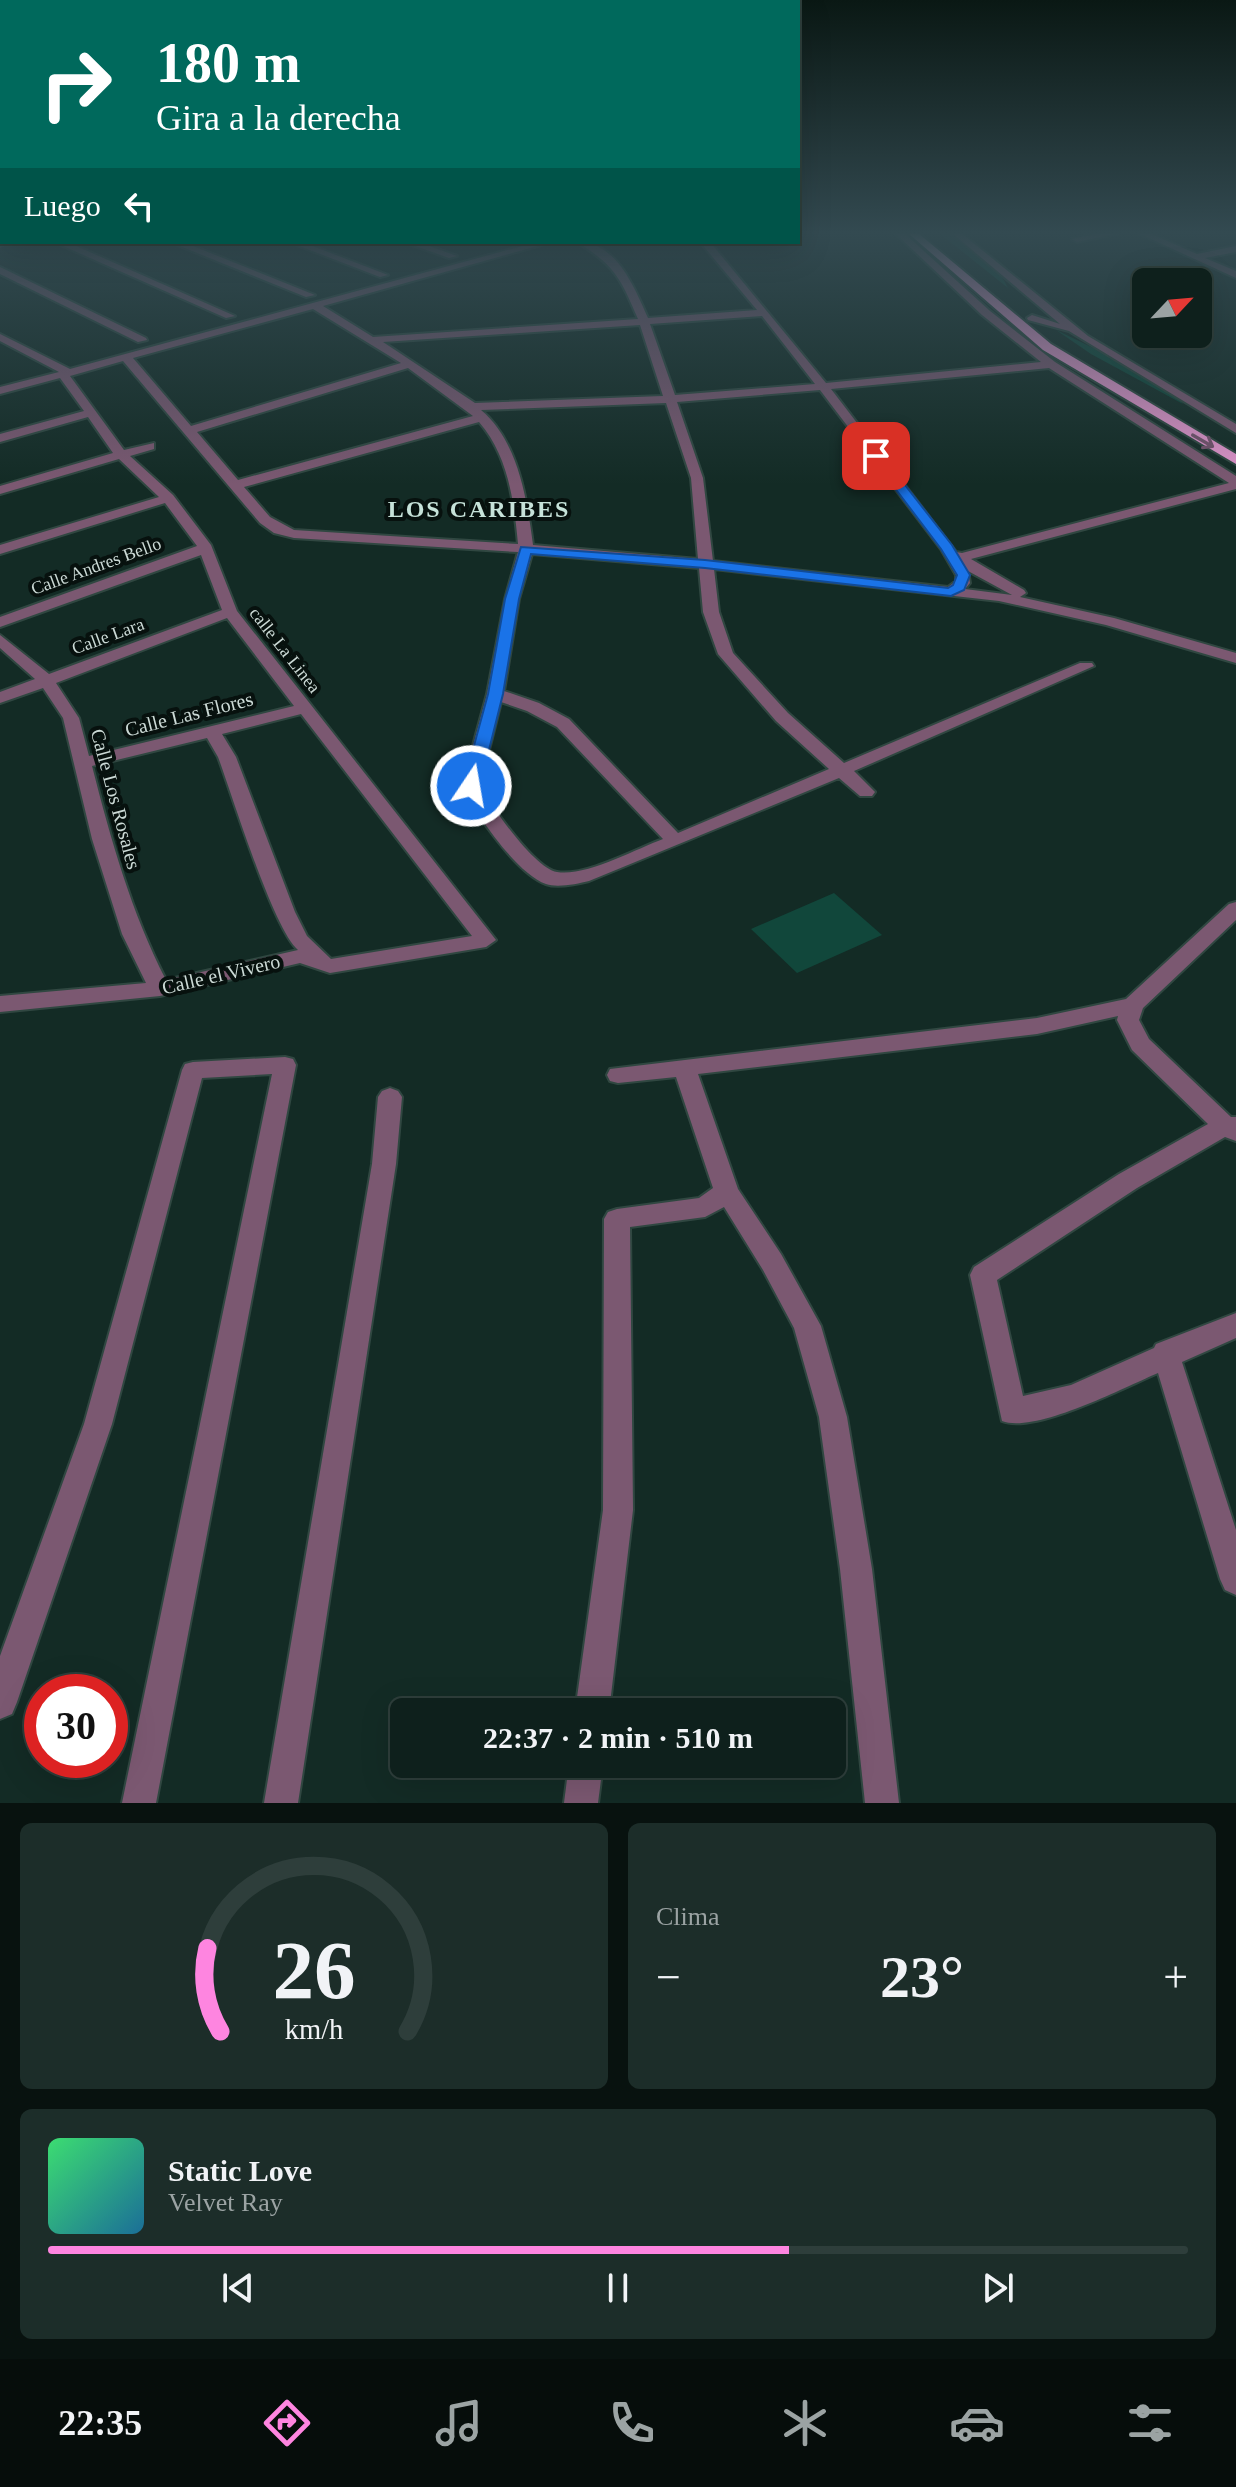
<!DOCTYPE html>
<html lang="es">
<meta charset="utf-8">
<style>
:root{--surface:#0e201c;--page:#1c2d29;--text:#f1f3f6;--muted:#9ba3a3;--line:#2e3e3b;--accent:#fe85e0}
body{margin:0;font-family:Georgia,serif;background:var(--page);color:var(--text);height:100vh;display:flex;flex-direction:column;font-size:30px;white-space:nowrap}
*{box-sizing:border-box;margin:0}
p{font-size:26px;color:var(--muted)}
.icon{flex:none;width:44px;height:44px;fill:none;stroke:currentColor;stroke-width:2;stroke-linecap:round;stroke-linejoin:round}
.map{position:relative;height:1803px;overflow:hidden}
.details{display:flex;flex-direction:column;gap:20px;padding:20px;background:#08120f;flex:1}
.details>*{flex:none}
.banner{position:absolute;left:0px;top:0px;width:800px;height:244px;box-shadow:0 8px 32px #0002,0 0 0 2px var(--line);background:#00695c;color:#fff;overflow:hidden}
.needle{width:52px;rotate:64deg}
.fabs{position:absolute;left:1132px;top:268px;display:grid;gap:16px}
.fabs a{display:grid;place-items:center;width:80px;height:80px;border-radius:12px;background:var(--surface);box-shadow:0 8px 32px #0002,0 0 0 2px var(--line);font-size:40px}
.speed{position:absolute;left:24px;top:1674px;display:flex;gap:16px;font-size:40px;font-weight:700;text-align:center}
.speed>*{display:grid;place-content:center;width:104px;height:104px;border-radius:50%;background:var(--surface);box-shadow:0 8px 32px #0002,0 0 0 2px var(--line);line-height:1}
.speed .limit{border:12px solid #d22;background:#fff;color:#111}
.pin{position:absolute;display:grid;place-items:center;width:68px;height:68px;color:#fff;margin:-34px;border-radius:16px;box-shadow:0 4px 12px #0006}
.me{position:absolute;width:88px;margin:-44px;rotate:12deg;stroke-linejoin:round;filter:drop-shadow(0 0 6px #0008)}
.turn{display:flex;align-items:center;gap:28px;height:168px;padding:0 24px;font-size:36px}
.turn .icon{width:104px;height:104px;stroke-width:2.5}
.turn b{display:block;font-size:56px;line-height:68px}
.then{display:flex;align-items:center;height:76px;padding:0 24px;background:#0003;gap:16px;font-size:30px}
.big{font-size:60px;font-weight:700;line-height:1.1}
.details .tile{flex:1;display:flex;flex-direction:column;justify-content:center;gap:12px;min-width:0;padding:0 28px;border-radius:12px;background:var(--page)}
.details .dial{align-items:center;gap:0}
.dial svg{height:208px;overflow:visible;fill:none;stroke:var(--line);stroke-width:7;stroke-linecap:round;text-anchor:middle}
.dial text{fill:var(--text);stroke:none}
.song{display:flex;align-items:center;gap:24px}
.cover{width:96px;height:96px;border-radius:12px;background:linear-gradient(135deg,hsl(140 70% 55%),hsl(200 70% 35%))}
.played{height:8px;border-radius:4px;background:linear-gradient(90deg,var(--accent) 65%,var(--line) 65%)}
.keys{display:flex;justify-content:space-around;direction:ltr}
.heat{display:flex;justify-content:space-between;align-items:center;font-size:44px;direction:ltr}
.details .tiles{flex:1;display:grid;gap:20px;grid-template-columns:1fr 1fr}
.tile:last-child{grid-column:span 2}
.trip{position:absolute;left:390px;top:1698px;width:456px;height:80px;border-radius:12px;background:var(--surface);box-shadow:0 8px 32px #0002,0 0 0 2px var(--line);font-weight:700;line-height:80px;text-align:center}
.menu{display:flex;height:128px;justify-content:space-around;align-items:center;background:#060d0b;color:var(--muted)}
.menu .icon{width:56px;height:56px}
.menu .active{color:var(--accent)}
.menu b{font-size:36px;color:var(--text)}
.map>svg:first-child{display:block}
.green{fill:#11473b}
.lines{fill:none;stroke-linecap:round;stroke-linejoin:round}
.minor-casing{stroke:#304741;stroke-width:4}
.trunk-casing{stroke:#304741;stroke-width:4}
.minor{fill:#7b5871;fill-rule:evenodd}
.trunk{fill:#e194cb;fill-rule:evenodd}
.oneway{stroke:#74526c}
.route{fill:#1a73e8;stroke:#114b97;stroke-width:2}
.labels{text-anchor:middle;dominant-baseline:central;stroke-width:8;stroke-linejoin:round;paint-order:stroke}
.far-street-label{font-size:18px;fill:#cbd9d5;stroke:#07110e}
.street-label{font-size:20px;fill:#cbd9d5;stroke:#07110e}
.far-district-label{font-size:24px;font-weight:bold;letter-spacing:2px;fill:#c6e2d9;stroke:#07110e}
</style>
<div class="map">
<svg width="1236" height="1803" viewBox="0 0 1236 1803">
<rect width="100%" height="100%" fill="#132b25"/>
<!-- green -->
<g class="green">
<polygon points="939,233 952,233 1001,275 1008,288"/>
<polygon points="1056,330 1106,354 1176,395 1183,404 1091,354"/>
<polygon points="834,893 882,935 797,973 751,929"/>
</g>
<g class="lines">
<defs>
<g id="minor">
<path d="M895 233H904L990 311 1055 362 1236 476V489L971 559 1024 590 1026 593 1020 597 1114 618 1236 653V663L1106 625 999 601 714 569 719 612 733 653 788 713 844 763 1080 663H1092L1094 666 854 771 875 792 872 796H860L839 778 589 881C577 884 557 888 546 884 516 873 476 814 462 786L487 694 505 599 518 552 294 538 274 533 260 523 123 361 70 376 124 450 154 443V449L130 456 173 495 211 545 237 611 496 940 486 947 330 973 300 963 160 996 0 1012V996L146 983 122 934 92 839 63 718 43 688 0 703V692L35 679 0 648V635L49 674 222 610 201 555 0 627V617L197 546 165 503 0 554V545L159 497 119 459 0 494V486L113 453 88 417 0 442V434L84 411 60 378 0 394V387L59 372 0 341V334L70 369 537 242H552L323 306 373 337 638 319C620 277 615 266 577 242 617 242 634 287 648 318L757 310 700 242H710L826 383 1041 362 982 315ZM313 309 401 363 191 426 133 358ZM762 316 815 384 675 395 650 324ZM640 325 663 396 475 403 383 342ZM408 368 473 416 238 480 197 432ZM1049 368 1229 483 962 553 956 552 831 389ZM820 390 941 549 956 575V581L948 587 713 561 703 478 677 402ZM666 403 691 478 698 559 533 545C527 499 518 441 481 410ZM479 422C508 455 514 501 518 544L294 530 270 517 244 487ZM532 554 699 568 703 612 718 654 776 721 829 769 678 833 569 719 539 703 504 691 519 599ZM968 571 1012 595 965 589 970 583ZM227 618 294 706 89 756 79 718 56 683ZM501 702 527 711 557 727 663 839C636 849 585 877 557 872 535 869 491 806 480 786ZM301 714 472 936 331 959 307 936 295 912 236 757 222 734ZM207 738 218 757C232 794 273 929 298 950L166 980C131 912 111 840 92 766Z"/>
<polygon points="952,233 961,233 1088,336 1236,424 1236,433 1069,331 1028,320 1027,318 1032,315 1060,324"/>
<polygon points="1101,233 1119,233 1077,242 1072,239"/>
<polygon points="1138,233 1149,233 1197,254 1236,246 1236,252 1205,258 1236,271 1236,278"/>
<polygon points="0,240 2,242 10,242 0,246"/>
<polygon points="54,242 67,242 235,316 226,318"/>
<polygon points="170,242 183,242 315,295 306,297"/>
<polygon points="289,242 302,242 388,275 380,277"/>
<polygon points="404,242 418,242 457,256 449,258"/>
<polygon points="0,267 146,338 147,340 138,342 0,274"/>
<path d="M1236 902V920L1143 1008 1139 1020 1149 1039 1231 1117H1236V1141L1225 1137 1137 1188 997 1280 1023 1396 1071 1385 1154 1348 1156 1344 1236 1313V1338L1182 1362 1236 1530V1595L1225 1590 1220 1579 1158 1373C1125 1387 1035 1434 1002 1421L970 1275 974 1267 1119 1174 1208 1124 1132 1050 1117 1020 1118 1016 1037 1034 698 1074 738 1189 781 1254 821 1326 847 1417 872 1569 899 1803H865L840 1569 819 1417 794 1328 763 1270 724 1207 705 1217 630 1227 633 1510 609 1712H575L603 1510 604 1219 608 1212 617 1209 699 1198 713 1188 676 1077 618 1083 610 1081 607 1075 610 1069 1037 1018 1126 999 1229 904Z"/>
<polygon points="285,1057 293,1059 296,1065 156,1803 122,1803 272,1074 202,1078 112,1424 17,1702 12,1714 0,1719 0,1656 84,1424 182,1070 185,1064 193,1062"/>
<polygon points="390,1088 398,1091 402,1097 396,1164 298,1803 264,1803 372,1164 378,1097 382,1091"/>
<polygon points="569,1764 603,1764 598,1803 564,1803"/>
</g>
<polygon id="trunk" points="908,233 918,233 1051,344 1236,454 1236,464 1043,350"/>
</defs>
<!-- minor casing -->
<use href="#minor" class="minor-casing"/>
<!-- trunk casing -->
<use href="#trunk" class="trunk-casing"/>
<!-- minor -->
<use href="#minor" class="minor"/>
<!-- trunk -->
<use href="#trunk" class="trunk"/>
</g>
<!-- one-way arrows -->
<defs><path id="oneway-shaft" d="M-6 0H5M1.5-3L5.5 0L1.5 3" fill="none" stroke-width="1.6" stroke-linecap="round" stroke-linejoin="round" transform="scale(2)"/></defs>
<use class="oneway" href="#oneway-shaft" transform="translate(1203 441) rotate(30)"/>
<!-- sky -->
<linearGradient id="sky" x2="0" y2="1"><stop stop-color="#0a1814"/><stop offset="0.48" stop-color="#334a51"/><stop offset="1" stop-color="#334a51" stop-opacity="0"/></linearGradient>
<rect width="1236" height="485" fill="url(#sky)"/>
<!-- route -->
<polygon class="route" points="872,453 880,453 952,545 970,575 964,590 951,596 705,568 531,554 519,599 503,694 480,786 477,790 466,790 463,786 488,694 505,599 521,547 705,560 948,588 953,585 957,575 941,549 872,458"/>
<g class="labels">
<!-- far-street labels -->
<g class="far-street-label">
<text transform="translate(96 566) rotate(-20)">Calle Andres Bello</text>
<text transform="translate(108 636) rotate(-20)">Calle Lara</text>
<text transform="translate(285 650) rotate(52)">calle La Linea</text>
</g>
<!-- street labels -->
<g class="street-label">
<text transform="translate(189 714) rotate(-14)">Calle Las Flores</text>
<text transform="translate(116 799) rotate(75)">Calle Los Rosales</text>
<text transform="translate(221 974) rotate(-13)">Calle el Vivero</text>
</g>
<!-- far-district labels -->
<g class="far-district-label">
<text x="479" y="509">LOS CARIBES</text>
</g>
</g>
</svg>
<div class="fabs">
<a><svg class="needle" viewBox="-14 -14 28 28"><path d="M0-13l5 13h-10z" fill="#e53935"/><path d="M0 13l5-13h-10z" fill="#9ba3a3"/></svg></a>
</div>
<div class="speed"><div class="limit">30</div></div>
<div class="pin" style="left:876px;top:456px;background:#d93025"><svg class="icon" aria-label="arrive" viewBox="0 0 24 24"><path d="M6 21V4h12l-3 4 3 4H6"/></svg></div>
<svg class="me" style="left:471px;top:786px" viewBox="-20 -20 40 40"><circle r="17" fill="#1a73e8" stroke="#fff" stroke-width="3"/><path d="M0-11L8 9 0 5-8 9z" fill="#fff"/></svg>
<div class="trip">22:37 · 2 min · 510 m</div>
<div class="banner">
<div class="turn"><svg class="icon" aria-label="right" viewBox="0 0 24 24"><path d="M7 20v-9h11M14 6l5 5-5 5"/></svg><div><b>180 m</b>Gira a la derecha</div></div>
<div class="then">Luego<svg class="icon" aria-label="left" viewBox="0 0 24 24"><path d="M17 20v-9H6M10 6l-5 5 5 5"/></svg></div>
</div>
</div>
<section class="details">
<div class="tiles">
<div class="tile dial"><svg viewBox="0 0 100 80">
<path d="M14 69A42 42 0 1 1 86 69"/>
<path d="M14 69A42 42 0 0 1 9 37" stroke="#fe85e0"/>
<text x="50" y="56" font-size="32" font-weight="700">26</text>
<text x="50" y="72" font-size="11">km/h</text>
</svg></div>
<div class="tile"><p>Clima</p>
<div class="heat"><a>−</a><b class="big">23°</b><a>+</a></div>
</div>
<div class="tile">
<div class="song"><i class="cover"></i><div><b>Static Love</b><p>Velvet Ray</p></div></div>
<div class="played"></div>
<div class="keys"><svg class="icon" aria-label="previous" viewBox="0 0 24 24"><path d="M18 5L8 12l10 7zM5 5v14"/></svg><svg class="icon" aria-label="pause" viewBox="0 0 24 24"><path d="M8 5v14M16 5v14"/></svg><svg class="icon" aria-label="next" viewBox="0 0 24 24"><path d="M6 5l10 7-10 7zM19 5v14"/></svg></div>
</div>
</div>
</section>
<nav class="menu">
<b>22:35</b>
<svg class="icon active" aria-label="directions" viewBox="0 0 24 24"><path d="M12 3l9 9-9 9-9-9zM9 14v-3h6M13 9l2 2-2 2"/></svg>
<svg class="icon" aria-label="music" viewBox="0 0 24 24"><path d="M9 18V5l10-2v13"/><circle cx="6" cy="18" r="3"/><circle cx="16" cy="16" r="3"/></svg>
<svg class="icon" aria-label="phone" viewBox="0 0 24 24"><path d="M5 4h4l2 5-3 2q2 4 5 5l2-3 5 2v4C11 20 4 13 5 4z"/></svg>
<svg class="icon" aria-label="climate" viewBox="0 0 24 24"><path d="M12 3v18M4 7l16 10M4 17L20 7"/></svg>
<svg class="icon" aria-label="car" viewBox="0 0 24 24"><path d="M5 17H2v-5l4-1 3-4h7l3 4 3 1v5h-3M9 17h6M6 11h13"/><circle cx="7" cy="17" r="2"/><circle cx="17" cy="17" r="2"/></svg>
<svg class="icon" aria-label="filters" viewBox="0 0 24 24"><path d="M4 7h16M4 17h16"/><circle cx="9" cy="7" r="2"/><circle cx="15" cy="17" r="2"/></svg>
</nav>
